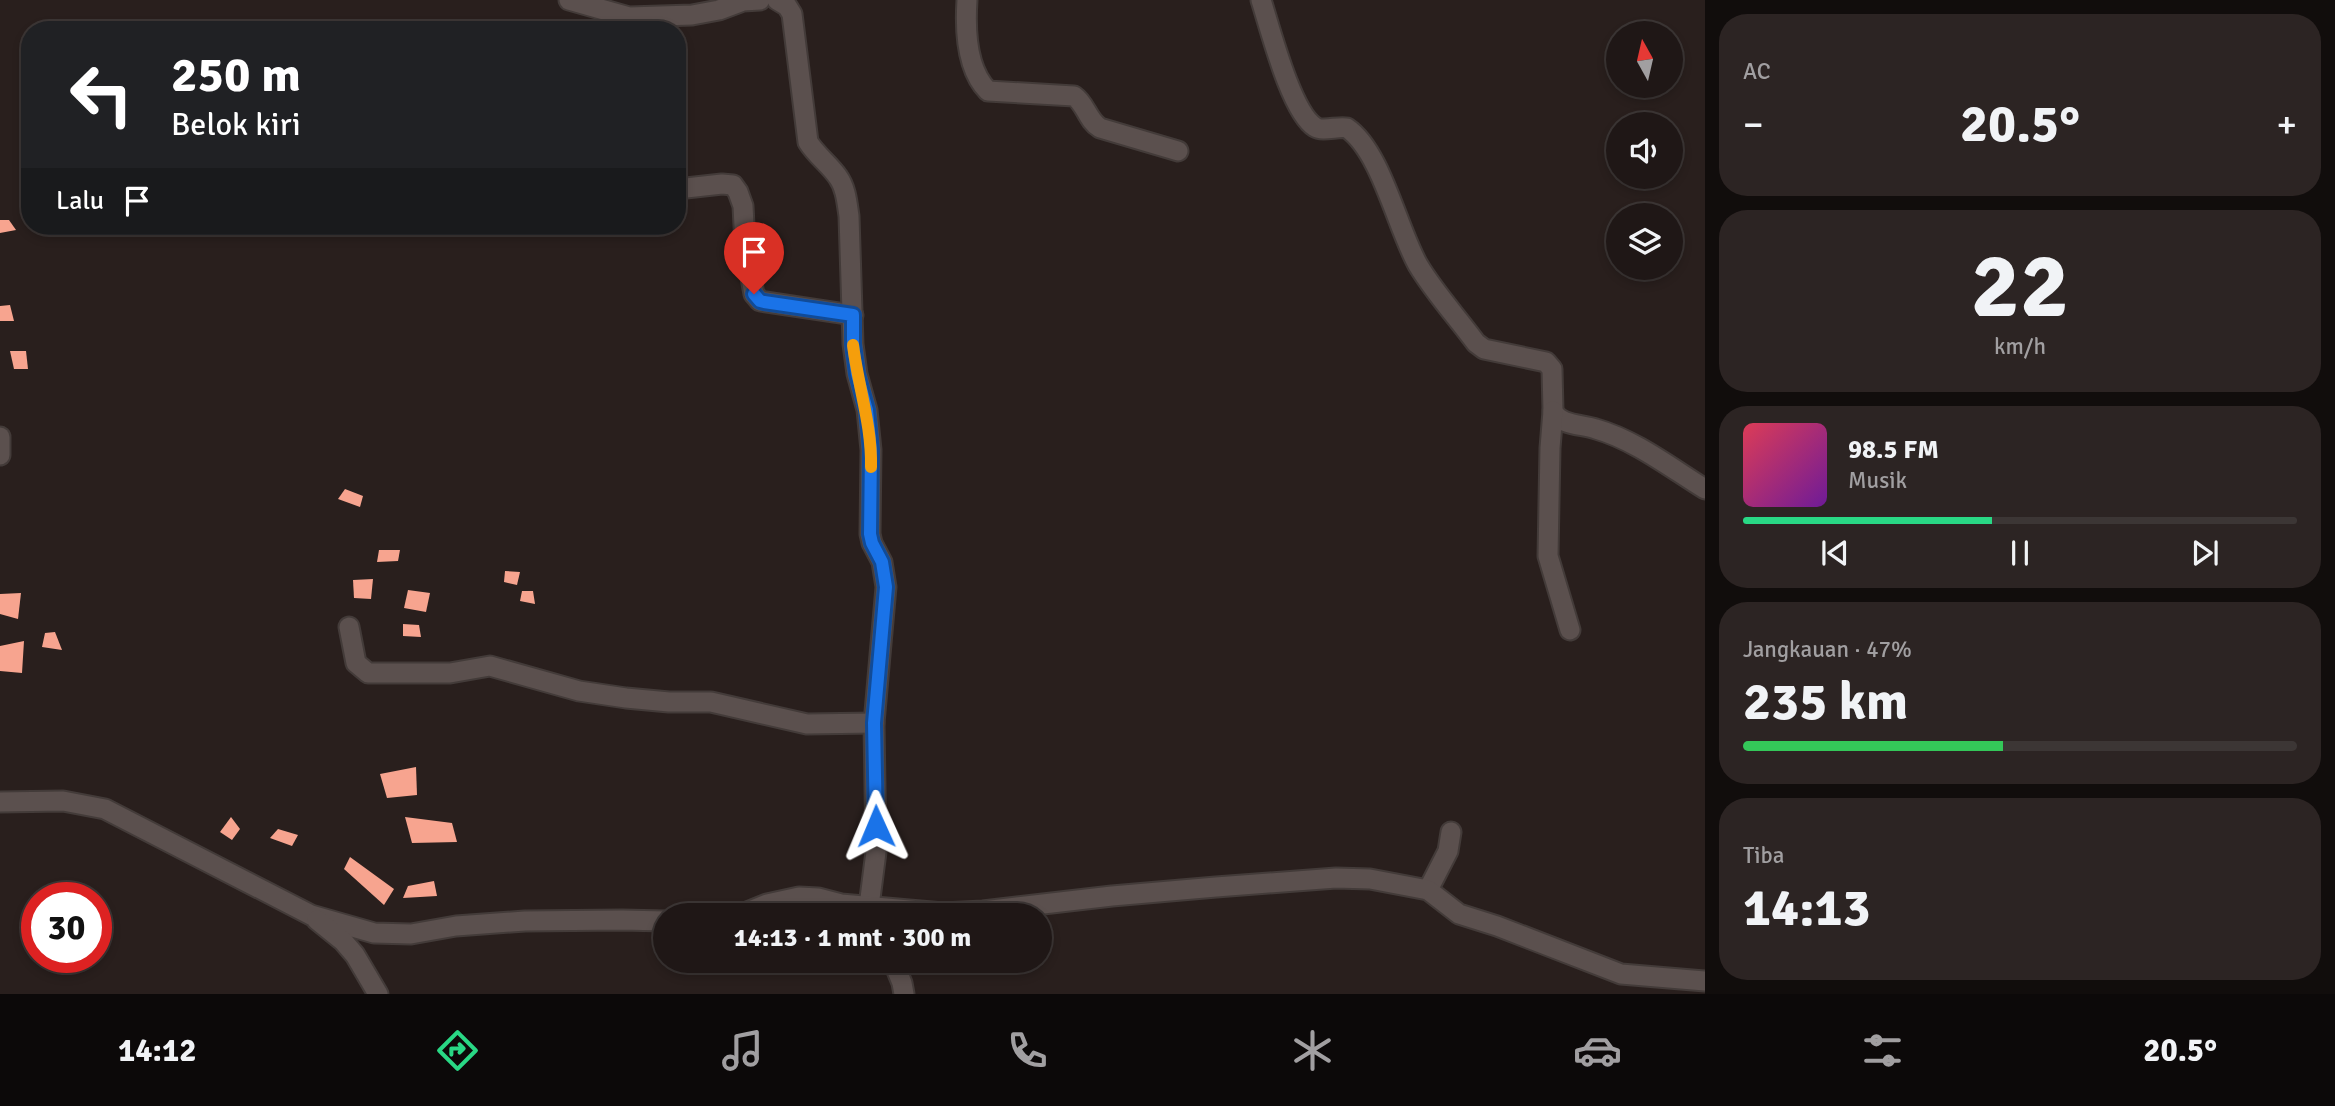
<!DOCTYPE html>
<html lang="id">
<meta charset="utf-8">
<style>
:root{--surface:#1f1716;--page:#2c2423;--text:#f1f3f6;--muted:#a19fa1;--line:#3c3635;--accent:#29d885}
body{margin:0;font-family:Signika,sans-serif;background:var(--page);color:var(--text);height:100vh;display:flex;flex-direction:column;font-size:26px;white-space:nowrap}
*{box-sizing:border-box;margin:0}
p{font-size:23px;color:var(--muted)}
.icon{flex:none;width:38px;height:38px;fill:none;stroke:currentColor;stroke-width:2;stroke-linecap:round;stroke-linejoin:round}
.map{position:relative;flex:1;overflow:hidden}
.details{display:flex;flex-direction:column;gap:14px;padding:14px;background:#110d0c;width:630px}
.details>*{flex:none}
.top-card{position:absolute;left:21px;top:21px;width:665px;height:214px;border-radius:28px;box-shadow:0 4px 10px #0003,0 0 0 2px var(--line);background:#202124;color:#fff;overflow:hidden}
.needle{width:46px;rotate:352deg}
.buttons{position:absolute;left:1606px;top:21px;display:grid;gap:14px}
.buttons a{display:grid;place-items:center;width:77px;height:77px;border-radius:50%;background:var(--surface);box-shadow:0 4px 10px #0003,0 0 0 2px var(--line);font-size:35px}
.speed{position:absolute;left:21px;top:882px;display:flex;gap:14px;font-size:35px;font-weight:700;text-align:center}
.speed>*{display:grid;place-content:center;width:91px;height:91px;border-radius:50%;background:var(--surface);box-shadow:0 4px 10px #0003,0 0 0 2px var(--line);line-height:1}
.speed .limit{border:10px solid #d22;background:#fff;color:#111}
.pin{position:absolute;display:grid;place-items:center;width:60px;height:60px;color:#fff;margin:-72px -30px;border-radius:50% 50% 50% 0;rotate:-45deg;box-shadow:0 0 7px #0007}
.pin .icon{rotate:45deg}
.me{position:absolute;width:77px;margin:-38px;rotate:359deg;stroke-linejoin:round;filter:drop-shadow(0 0 5px #0008)}
.turn{display:flex;align-items:center;gap:24px;height:147px;padding:0 35px;font-size:32px}
.turn .icon{width:91px;height:91px;stroke-width:2.5}
.turn b{display:block;font-size:49px;line-height:60px}
.then{display:flex;align-items:center;height:66px;padding:0 35px;background:#0003;gap:14px;font-size:26px}
.big{font-size:52px;font-weight:700;line-height:1.1}
.details .widget{flex:1;display:flex;flex-direction:column;justify-content:center;gap:10px;min-width:0;padding:0 24px;border-radius:28px;background:var(--page)}
.details .dial{align-items:center;gap:0}
.dial b{font-size:91px;line-height:1}
.song{display:flex;align-items:center;gap:21px}
.cover{width:84px;height:84px;border-radius:10px;background:linear-gradient(135deg,hsl(350 70% 55%),hsl(280 70% 35%))}
.played{height:7px;border-radius:4px;background:linear-gradient(90deg,var(--accent) 45%,var(--line) 45%)}
.keys{display:flex;justify-content:space-around;direction:ltr}
.heat{display:flex;justify-content:space-between;align-items:center;font-size:38px;direction:ltr}
.charge{height:10px;border-radius:5px;background:linear-gradient(90deg,#34c759 47%,var(--line) 0)}
.trip{position:absolute;left:653px;top:903px;width:399px;height:70px;border-radius:35px;background:var(--surface);box-shadow:0 4px 10px #0003,0 0 0 2px var(--line);font-weight:700;line-height:70px;text-align:center}
.tab-bar{display:flex;height:112px;justify-content:space-around;align-items:center;background:#0c0909;color:var(--muted)}
.tab-bar .icon{width:49px;height:49px}
.tab-bar .current{color:var(--accent)}
.tab-bar b{font-size:32px;color:var(--text)}
main{display:flex;flex:1;min-height:0}
.map>svg:first-child{display:block}
.building{fill:#f7a48f}
.lines{fill:none;stroke-linecap:round;stroke-linejoin:round}
.minor-casing{stroke:#433b39;stroke-width:23}
.minor{stroke:#5b504e;stroke-width:19}
.route-casing{stroke:#114b97;stroke-width:18}
.route{stroke:#1a73e8;stroke-width:12}
.slow{stroke:#f59e0b;stroke-width:12}
</style>
<main>
<div class="map">
<svg width="1705" height="994" viewBox="0 0 1705 994">
<rect width="100%" height="100%" fill="#291f1d"/>
<!-- building -->
<g class="building">
<polygon points="0,220 9,220 16,230 0,233"/>
<polygon points="10,305 14,321 0,321 0,306"/>
<polygon points="10,351 26,351 28,369 14,369"/>
<polygon points="345,489 363,496 360,507 338,499"/>
<polygon points="379,550 400,550 398,561 377,562"/>
<polygon points="505,571 520,572 517,585 504,582"/>
<polygon points="373,579 371,599 354,598 353,580"/>
<polygon points="408,590 430,593 426,612 404,608"/>
<polygon points="522,591 533,591 535,604 520,601"/>
<polygon points="21,593 18,619 0,614 0,594"/>
<polygon points="403,624 419,625 421,637 403,636"/>
<polygon points="55,632 62,650 42,647 45,633"/>
<polygon points="24,641 22,673 0,671 0,646"/>
<polygon points="416,767 417,795 387,798 380,774"/>
<polygon points="231,817 240,829 232,840 220,832"/>
<polygon points="405,817 452,823 457,842 412,843"/>
<polygon points="278,829 298,835 292,846 270,838"/>
<polygon points="350,857 394,889 384,905 344,869"/>
<polygon points="434,881 437,896 403,898 408,886"/>
</g>
<g class="lines">
<defs>
<g id="minor">
<polyline points="569,0 629,17 692,15 719,10 743,1 760,0"/>
<path d="M777 0 787 6 792 14 808 142C817 156 829 164 838 177 846 188 847 203 849 216L853 344 857 374 867 410 871 450 870 534 872 543 882 562 886 587 874 723 876 852 869 906 873 915"/>
<path d="M967 0C965 30 966 69 988 91L1074 96C1086 104 1087 120 1100 128L1178 151"/>
<path d="M1261 0C1270 28 1291 112 1315 127 1323 132 1338 126 1347 128 1381 151 1397 228 1418 265 1434 292 1457 317 1476 343L1484 349 1546 362 1552 369 1553 411C1560 426 1582 424 1596 429 1635 440 1671 468 1705 489"/>
<polyline points="677,189 722,184 733,185 738,192 743,206 745,245 754,294 760,301 853,315"/>
<polyline points="1553,411 1550,448 1548,556 1570,630"/>
<polyline points="0,437 0,455"/>
<polyline points="349,627 356,663 368,673 450,673 490,666 579,691 626,698 669,702 711,702 807,724 874,723"/>
<polyline points="0,802 63,801 105,809 311,915 374,933 411,934 456,926 525,921 622,920 665,921"/>
<polyline points="1428,890 1448,851 1451,832"/>
<polyline points="740,915 767,904 799,897 818,898 841,904 943,913 983,911 1112,896 1216,887 1336,878 1370,879 1428,890 1459,914 1497,926 1621,974 1705,981"/>
<polyline points="317,920 343,941 355,955 378,994"/>
<polyline points="893,961 902,983 904,994"/>
</g>
</defs>
<!-- minor casing -->
<use href="#minor" class="minor-casing"/>
<!-- minor -->
<use href="#minor" class="minor"/>
</g>
<g class="lines">
<defs>
<polyline id="route" points="754,294 760,301 764,302 853,315 853,344 857,374 867,410 871,450 870,534 872,543 882,562 886,587 874,723 876,826"/>
</defs>
<!-- route casing -->
<use href="#route" class="route-casing"/>
<!-- route -->
<use href="#route" class="route"/>
<!-- slow -->
<path class="slow" d="M853 345C858 386 872 425 871 467"/>
</g>
</svg>
<div class="buttons">
<a><svg class="needle" viewBox="-14 -14 28 28"><path d="M0-13l5 13h-10z" fill="#e53935"/><path d="M0 13l5-13h-10z" fill="#a19fa1"/></svg></a>
<a><svg class="icon" aria-label="sound" viewBox="0 0 24 24"><path d="M4 9h4l5-4v14l-5-4H4zM17 9q2 3 0 6"/></svg></a>
<a><svg class="icon" aria-label="layers" viewBox="0 0 24 24"><path d="M12 4l9 5-9 5-9-5zM3 14l9 5 9-5"/></svg></a>
</div>
<div class="speed"><div class="limit">30</div></div>
<div class="pin" style="left:754px;top:294px;background:#d93025"><svg class="icon" aria-label="arrive" viewBox="0 0 24 24"><path d="M6 21V4h12l-3 4 3 4H6"/></svg></div>
<svg class="me" style="left:876px;top:826px" viewBox="-20 -20 40 40"><path d="M0-17L14 15 0 8-14 15z" fill="#1a73e8" stroke="#fff" stroke-width="4"/></svg>
<div class="trip">14:13 · 1 mnt · 300 m</div>
<div class="top-card">
<div class="turn"><svg class="icon" aria-label="left" viewBox="0 0 24 24"><path d="M17 20v-9H6M10 6l-5 5 5 5"/></svg><div><b>250 m</b>Belok kiri</div></div>
<div class="then">Lalu<svg class="icon" aria-label="arrive" viewBox="0 0 24 24"><path d="M6 21V4h12l-3 4 3 4H6"/></svg></div>
</div>
</div>
<section class="details">
<div class="widget"><p>AC</p>
<div class="heat"><a>−</a><b class="big">20.5°</b><a>+</a></div>
</div>
<div class="widget dial"><b>22</b><p>km/h</p></div>
<div class="widget">
<div class="song"><i class="cover"></i><div><b>98.5 FM</b><p>Musik</p></div></div>
<div class="played"></div>
<div class="keys"><svg class="icon" aria-label="previous" viewBox="0 0 24 24"><path d="M18 5L8 12l10 7zM5 5v14"/></svg><svg class="icon" aria-label="pause" viewBox="0 0 24 24"><path d="M8 5v14M16 5v14"/></svg><svg class="icon" aria-label="next" viewBox="0 0 24 24"><path d="M6 5l10 7-10 7zM19 5v14"/></svg></div>
</div>
<div class="widget"><p>Jangkauan · 47%</p><b class="big">235 km</b><div class="charge"></div></div>
<div class="widget"><p>Tiba</p><b class="big">14:13</b></div>
</section>
</main>
<nav class="tab-bar">
<b>14:12</b>
<svg class="icon current" aria-label="directions" viewBox="0 0 24 24"><path d="M12 3l9 9-9 9-9-9zM9 14v-3h6M13 9l2 2-2 2"/></svg>
<svg class="icon" aria-label="music" viewBox="0 0 24 24"><path d="M9 18V5l10-2v13"/><circle cx="6" cy="18" r="3"/><circle cx="16" cy="16" r="3"/></svg>
<svg class="icon" aria-label="phone" viewBox="0 0 24 24"><path d="M5 4h4l2 5-3 2q2 4 5 5l2-3 5 2v4C11 20 4 13 5 4z"/></svg>
<svg class="icon" aria-label="climate" viewBox="0 0 24 24"><path d="M12 3v18M4 7l16 10M4 17L20 7"/></svg>
<svg class="icon" aria-label="car" viewBox="0 0 24 24"><path d="M5 17H2v-5l4-1 3-4h7l3 4 3 1v5h-3M9 17h6M6 11h13"/><circle cx="7" cy="17" r="2"/><circle cx="17" cy="17" r="2"/></svg>
<svg class="icon" aria-label="filters" viewBox="0 0 24 24"><path d="M4 7h16M4 17h16"/><circle cx="9" cy="7" r="2"/><circle cx="15" cy="17" r="2"/></svg>
<b>20.5°</b>
</nav>
